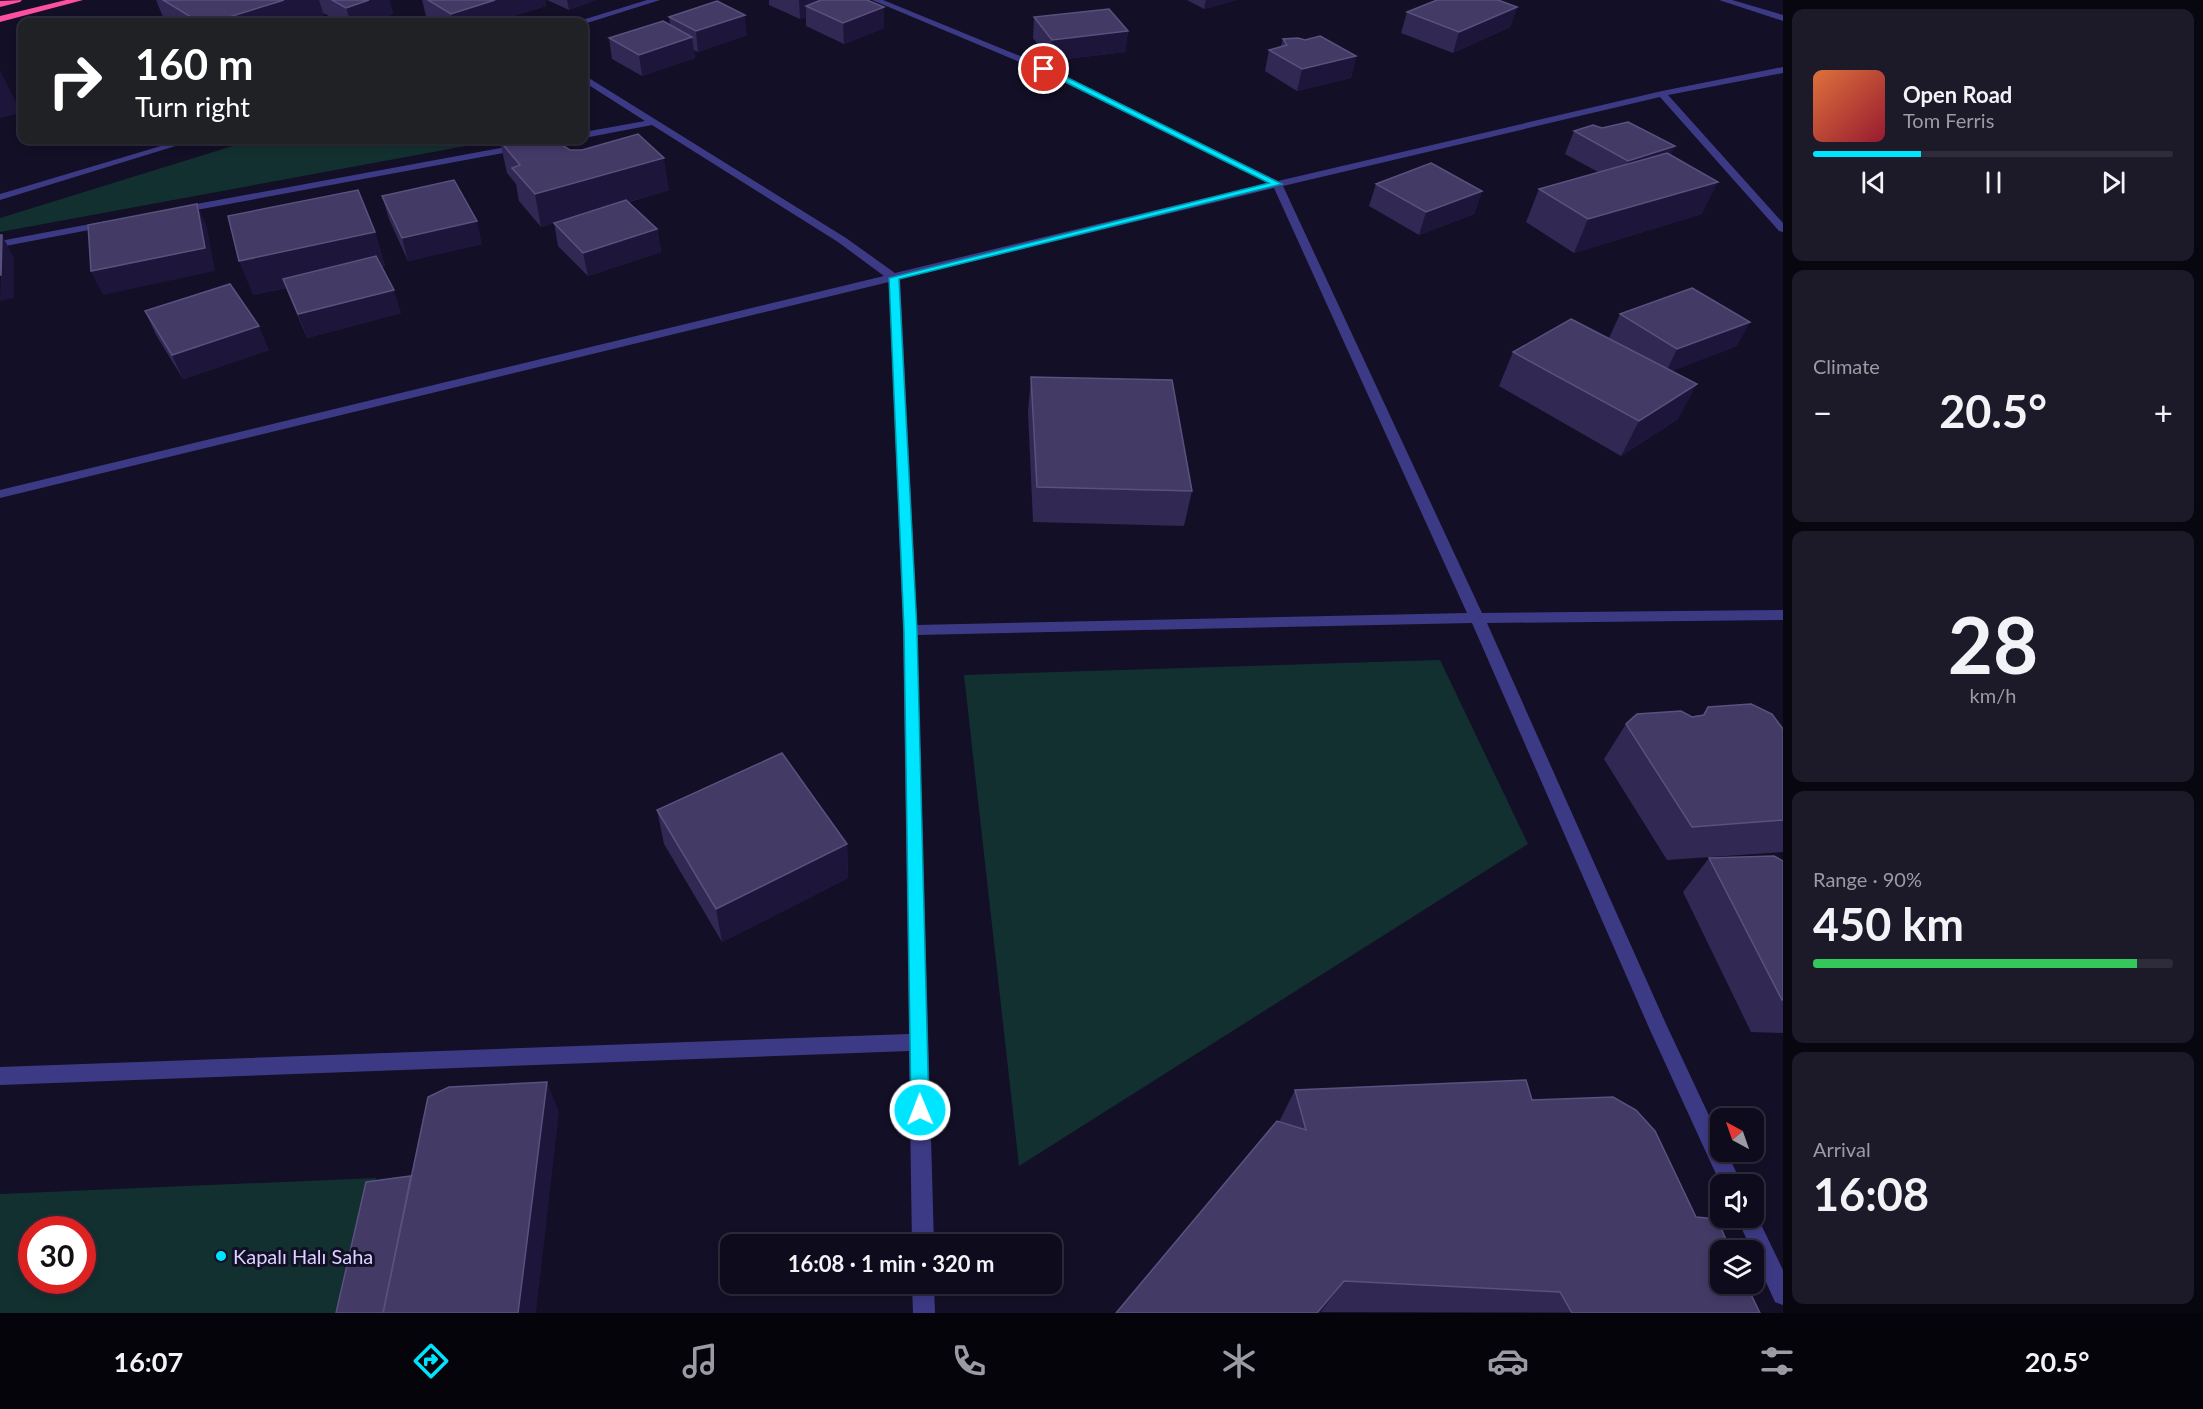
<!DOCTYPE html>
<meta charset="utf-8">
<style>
:root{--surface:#0e0b1c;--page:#1c1929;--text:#f1f3f6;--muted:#9b9ba3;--line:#2e2b3b;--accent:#00e5ff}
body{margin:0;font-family:Lato,sans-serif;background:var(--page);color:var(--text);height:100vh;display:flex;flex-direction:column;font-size:22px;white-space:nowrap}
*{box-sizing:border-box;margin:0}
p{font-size:20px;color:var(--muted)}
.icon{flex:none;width:33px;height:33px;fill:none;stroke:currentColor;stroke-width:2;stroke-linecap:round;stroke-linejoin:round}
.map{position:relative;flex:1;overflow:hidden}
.panel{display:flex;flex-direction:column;gap:9px;padding:9px;background:#08060f;width:420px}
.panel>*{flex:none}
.top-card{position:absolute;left:18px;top:18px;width:570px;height:126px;border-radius:12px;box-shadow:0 3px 9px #0003,0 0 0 2px var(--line);background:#202124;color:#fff;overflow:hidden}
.needle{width:39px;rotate:320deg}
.tools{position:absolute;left:1710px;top:1108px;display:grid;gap:12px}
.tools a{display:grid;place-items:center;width:54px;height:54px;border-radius:12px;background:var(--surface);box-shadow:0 3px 9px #0003,0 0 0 2px var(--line);font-size:30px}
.speed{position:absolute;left:18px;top:1216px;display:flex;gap:12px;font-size:30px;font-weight:700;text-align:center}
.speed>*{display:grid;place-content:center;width:78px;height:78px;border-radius:50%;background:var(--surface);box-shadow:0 3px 9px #0003,0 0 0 2px var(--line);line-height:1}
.speed .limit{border:9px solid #d22;background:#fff;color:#111}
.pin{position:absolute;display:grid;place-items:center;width:51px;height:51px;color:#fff;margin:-26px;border:3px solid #fff;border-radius:50%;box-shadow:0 2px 6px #0007}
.me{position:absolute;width:66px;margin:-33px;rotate:359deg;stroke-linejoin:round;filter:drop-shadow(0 0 4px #0008)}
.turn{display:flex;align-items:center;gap:21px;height:126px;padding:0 18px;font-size:27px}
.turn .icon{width:78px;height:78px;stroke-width:2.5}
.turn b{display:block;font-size:42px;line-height:51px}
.big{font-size:45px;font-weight:700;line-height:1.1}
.panel .tile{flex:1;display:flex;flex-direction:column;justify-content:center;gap:9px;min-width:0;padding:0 21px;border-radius:12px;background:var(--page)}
.panel .dial{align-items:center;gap:0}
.dial b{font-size:78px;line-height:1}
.song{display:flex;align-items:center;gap:18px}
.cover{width:72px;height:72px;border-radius:9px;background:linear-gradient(135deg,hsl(20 70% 55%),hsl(350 70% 35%))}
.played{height:6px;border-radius:3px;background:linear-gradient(90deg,var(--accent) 30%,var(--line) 30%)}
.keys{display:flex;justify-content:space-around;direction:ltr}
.heat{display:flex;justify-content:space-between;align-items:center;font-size:33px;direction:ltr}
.charge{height:9px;border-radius:4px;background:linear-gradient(90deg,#34c759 90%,var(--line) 0)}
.trip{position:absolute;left:720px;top:1234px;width:342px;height:60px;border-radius:12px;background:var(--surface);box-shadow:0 3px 9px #0003,0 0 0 2px var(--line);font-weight:700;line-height:60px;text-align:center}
.menu{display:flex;height:96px;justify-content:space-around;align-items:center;background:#06040b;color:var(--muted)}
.menu .icon{width:42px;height:42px}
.menu .on{color:var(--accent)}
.menu b{font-size:27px;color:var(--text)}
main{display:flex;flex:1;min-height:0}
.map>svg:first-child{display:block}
.green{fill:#12302f;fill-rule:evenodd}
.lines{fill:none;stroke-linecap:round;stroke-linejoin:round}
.street{fill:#3d3a85;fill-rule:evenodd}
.highway{fill:#ff4fa3;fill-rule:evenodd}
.wall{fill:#312854}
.shaded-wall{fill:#1d163a}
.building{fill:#433a66;stroke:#5a527e;stroke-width:1.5}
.route{fill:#00e5ff;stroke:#0095a6;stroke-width:1.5}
.poi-dot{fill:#00e5ff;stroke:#130f26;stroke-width:2}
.labels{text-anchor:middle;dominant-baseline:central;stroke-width:6;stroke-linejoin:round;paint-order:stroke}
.near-poi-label{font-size:20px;fill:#d9d4ff;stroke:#130f26;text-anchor:start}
</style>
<main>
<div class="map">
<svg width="1783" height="1313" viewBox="0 0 1783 1313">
<rect width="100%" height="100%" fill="#130f26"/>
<!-- green -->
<g class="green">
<polygon points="252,140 498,140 0,232 0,218"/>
<polygon points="1440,660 1528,844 1019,1166 964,675"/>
<path d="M376 1178 346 1313H0V1194ZM32 1230H82V1281H32Z"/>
</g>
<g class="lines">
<!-- street -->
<g class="street">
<polygon points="647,0 660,0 584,24 576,22"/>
<path d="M872 0H883L1047 67 1278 181 1662 91 1783 67V73L1668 95 1783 223V232L1779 231 1660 97 1283 186 1482 613 1783 610V620L1487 623 1666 1024 1720 1139V1152H1727L1742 1185H1721L1650 1030 1472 623 917 635 934 1245H912L909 1051 0 1085V1067L909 1034 903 630 889 282 0 498V490L884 276 838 242 652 125 584 138V132L645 121 584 82V75L846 238 895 273 1268 183 1041 71ZM1274 188 1467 613 917 625 900 279Z"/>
<polygon points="1719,0 1732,0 1783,15 1783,21"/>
<polygon points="181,140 195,140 0,200 0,194"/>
<polygon points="544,140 562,140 557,143 180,213 175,210 180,207"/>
<polygon points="106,221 111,224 110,226 0,247 0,241"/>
<polygon points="1754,1210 1783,1270 1783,1305 1775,1302 1737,1218 1754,1218"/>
<polygon points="912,1284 934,1284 935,1313 913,1313"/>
</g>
<!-- highway -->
<g class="highway">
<polygon points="22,0 20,2 0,7 0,1"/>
<polygon points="66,0 83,0 0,22 0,16"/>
</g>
</g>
<!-- wall -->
<g class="wall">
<polygon points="156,0 389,0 393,14 369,22 341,22 323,13 325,19 314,22 165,22"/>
<polygon points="422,0 545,0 546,6 493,22 436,22 426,16"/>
<polygon points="547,0 596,0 569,10"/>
<polygon points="769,0 867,0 884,28 844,44 806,26 806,17 800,19 769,5"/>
<polygon points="1187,0 1236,0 1204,9"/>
<polygon points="1517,7 1510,27 1453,53 1401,33 1407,12"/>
<polygon points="669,17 747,35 698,52 694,50 695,58 642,76 612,59 609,38 670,25"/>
<polygon points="1034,17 1128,31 1125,52 1050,61 1033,38"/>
<polygon points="1283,39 1356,56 1351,78 1297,91 1265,71 1269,50 1281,46"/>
<polygon points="1574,131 1671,155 1702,214 1574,253 1526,222 1539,189 1598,172 1565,154"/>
<polygon points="500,141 570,150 669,190 629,202 657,229 661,252 588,276 558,246 554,223 541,227 519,201 516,184 507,173"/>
<polygon points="1376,184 1482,191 1474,214 1419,235 1369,206"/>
<polygon points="382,196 482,244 408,261 389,219"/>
<polygon points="375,232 385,266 381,267 401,313 307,338 286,288 253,295"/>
<polygon points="145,311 269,350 183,379 156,335"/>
<polygon points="1620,314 1737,346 1671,371 1678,419 1621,456 1499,386 1513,352 1620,345 1609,338"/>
<polygon points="1031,377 1192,491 1184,526 1033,522 1028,412"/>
<polygon points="1708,707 1783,729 1783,852 1667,860 1604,759 1626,724 1702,715"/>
<polygon points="657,810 847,844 848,878 722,942 664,844"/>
<polygon points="1709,858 1783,861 1783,1033 1751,1032 1683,892"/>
<polygon points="1295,1090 1532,1100 1696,1217 1760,1313 1321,1312 1279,1122"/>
</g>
<!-- shaded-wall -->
<g class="shaded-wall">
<polygon points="284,0 319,0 325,19 314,22 213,22"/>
<polygon points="369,0 389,0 393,14 369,22 351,22 346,8"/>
<polygon points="495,0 545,0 546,6 493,22 453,22 451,14"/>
<polygon points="567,0 596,0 569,10"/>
<polygon points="799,0 846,0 806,6 806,17 800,19"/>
<polygon points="1206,0 1236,0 1204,9"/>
<polygon points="884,7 884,28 844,44 843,23"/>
<polygon points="1517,7 1510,27 1453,53 1459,32"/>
<polygon points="745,15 747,35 698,52 696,31"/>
<polygon points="1128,31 1125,52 1050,61 1052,40"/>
<polygon points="692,37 695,58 642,76 639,55"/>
<polygon points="1356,56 1351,78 1297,91 1302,69"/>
<polygon points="0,70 21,113 0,118"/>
<polygon points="1675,146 1665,169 1619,184 1628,161"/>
<polygon points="664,158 669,190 541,227 535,194"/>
<polygon points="1718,182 1702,214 1574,253 1588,219"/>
<polygon points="1482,191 1474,214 1419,235 1426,212"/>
<polygon points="197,204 207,227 215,271 103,295 91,271"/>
<polygon points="477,221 482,244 408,261 402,238"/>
<polygon points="657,229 661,252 588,276 583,253"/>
<polygon points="375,232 385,266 253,295 239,261"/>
<polygon points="2,235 14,258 14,298 0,301"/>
<polygon points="394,290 401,313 307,338 298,314"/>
<polygon points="1750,322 1737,346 1665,374 1677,349"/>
<polygon points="259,326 269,350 183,379 172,355"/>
<polygon points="1697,384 1678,419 1621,456 1639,421"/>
<polygon points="847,844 848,878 722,942 716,909"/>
<polygon points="547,1082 559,1112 536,1313 518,1313"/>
<polygon points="1344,1281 1320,1313 1317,1313"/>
</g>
<!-- building -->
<g class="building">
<polygon points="163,0 284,0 213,22 199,22"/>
<polygon points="332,0 369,0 346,8"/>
<polygon points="428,0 495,0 451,14"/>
<polygon points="821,0 867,0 884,7 843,23 806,6"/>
<polygon points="1437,0 1498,0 1517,7 1459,32 1407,12"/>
<polygon points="717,1 745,15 696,31 669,17"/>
<polygon points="1109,9 1128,31 1052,40 1034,17"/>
<polygon points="663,21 692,37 639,55 609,38"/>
<polygon points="1320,36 1356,56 1302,69 1269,50 1287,45 1283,39 1298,38 1305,40"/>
<polygon points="1628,122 1675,146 1628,161 1574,131 1593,125 1602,128"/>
<polygon points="638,134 664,158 535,194 512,168 520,165 500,141 506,140 555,140 570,150 582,150"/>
<polygon points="1667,153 1718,182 1588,219 1539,189"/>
<polygon points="1431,163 1482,191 1426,212 1376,184"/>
<polygon points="454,180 477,221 402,238 382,196"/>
<polygon points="358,190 375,232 239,261 228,216"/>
<polygon points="626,200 657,229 583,253 554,223"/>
<polygon points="197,204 205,248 91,271 88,225"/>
<polygon points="0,235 2,235 1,275 0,275"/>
<polygon points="376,256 394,290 298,314 283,279"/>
<polygon points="230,284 259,326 172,355 145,311"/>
<polygon points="1692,288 1750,322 1677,349 1620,314"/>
<polygon points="1571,319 1697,384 1639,421 1513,352"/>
<polygon points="1031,377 1172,380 1192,491 1037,487"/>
<polygon points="1751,704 1772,714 1783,729 1783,820 1692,827 1626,724 1637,714 1681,711 1692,717 1704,715 1708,707"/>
<polygon points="782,753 847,844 716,909 657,810"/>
<polygon points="1774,856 1783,861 1783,1000 1782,1000 1709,858"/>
<polygon points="1526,1080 1532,1100 1613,1097 1636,1110 1655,1131 1696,1217 1717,1219 1731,1251 1720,1251 1720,1284 1746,1284 1760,1313 1572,1313 1560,1292 1344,1281 1317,1313 1116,1313 1277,1121 1306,1130 1295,1090"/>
<polygon points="547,1082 518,1313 383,1313 428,1097 449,1087"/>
<polygon points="411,1176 383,1313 336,1313 366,1182"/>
</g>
<!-- route -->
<polygon class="route" points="1041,67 1046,67 1282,184 899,279 917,630 929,1110 926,1116 920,1118 914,1116 911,1110 904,630 889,278 1269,183 1041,70"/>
<!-- markers -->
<circle class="poi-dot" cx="221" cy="1256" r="6"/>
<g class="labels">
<!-- near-poi labels -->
<g class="near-poi-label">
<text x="233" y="1256">Kapalı Halı Saha</text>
</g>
</g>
</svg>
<div class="tools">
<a><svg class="needle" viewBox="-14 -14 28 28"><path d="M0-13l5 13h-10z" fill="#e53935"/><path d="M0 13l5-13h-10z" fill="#9b9ba3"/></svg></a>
<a><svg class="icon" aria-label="sound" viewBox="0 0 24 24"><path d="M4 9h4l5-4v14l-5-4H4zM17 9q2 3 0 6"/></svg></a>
<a><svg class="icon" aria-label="layers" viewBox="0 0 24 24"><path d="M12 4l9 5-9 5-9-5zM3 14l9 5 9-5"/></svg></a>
</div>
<div class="speed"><div class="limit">30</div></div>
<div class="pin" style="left:1044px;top:69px;background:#d93025"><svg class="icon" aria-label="arrive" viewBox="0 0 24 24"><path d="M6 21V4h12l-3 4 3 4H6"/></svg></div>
<svg class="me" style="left:920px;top:1110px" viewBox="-20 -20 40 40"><circle r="17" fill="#00e5ff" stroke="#fff" stroke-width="3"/><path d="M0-11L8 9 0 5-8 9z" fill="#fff"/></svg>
<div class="trip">16:08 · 1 min · 320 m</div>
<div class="top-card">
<div class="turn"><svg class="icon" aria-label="right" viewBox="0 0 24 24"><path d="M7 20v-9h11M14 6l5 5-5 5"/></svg><div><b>160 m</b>Turn right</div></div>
</div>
</div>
<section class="panel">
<div class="tile">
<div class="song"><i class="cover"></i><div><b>Open Road</b><p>Tom Ferris</p></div></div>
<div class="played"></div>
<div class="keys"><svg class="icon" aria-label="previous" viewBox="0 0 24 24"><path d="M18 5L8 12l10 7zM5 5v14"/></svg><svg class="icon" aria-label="pause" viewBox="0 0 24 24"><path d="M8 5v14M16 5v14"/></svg><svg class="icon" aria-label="next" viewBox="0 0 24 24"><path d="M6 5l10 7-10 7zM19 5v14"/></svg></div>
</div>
<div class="tile"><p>Climate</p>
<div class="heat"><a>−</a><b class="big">20.5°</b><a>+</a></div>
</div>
<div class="tile dial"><b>28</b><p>km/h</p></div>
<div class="tile"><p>Range · 90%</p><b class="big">450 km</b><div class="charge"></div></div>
<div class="tile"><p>Arrival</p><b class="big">16:08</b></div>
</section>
</main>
<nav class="menu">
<b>16:07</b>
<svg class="icon on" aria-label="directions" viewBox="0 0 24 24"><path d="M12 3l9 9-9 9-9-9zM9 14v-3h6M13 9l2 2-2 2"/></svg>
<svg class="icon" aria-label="music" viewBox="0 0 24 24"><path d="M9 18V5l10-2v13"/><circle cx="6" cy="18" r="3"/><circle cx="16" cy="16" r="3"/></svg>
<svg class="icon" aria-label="phone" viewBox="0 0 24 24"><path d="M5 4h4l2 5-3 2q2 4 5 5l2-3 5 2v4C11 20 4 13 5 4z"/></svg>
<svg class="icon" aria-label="climate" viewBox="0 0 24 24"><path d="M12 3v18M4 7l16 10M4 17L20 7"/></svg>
<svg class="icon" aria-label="car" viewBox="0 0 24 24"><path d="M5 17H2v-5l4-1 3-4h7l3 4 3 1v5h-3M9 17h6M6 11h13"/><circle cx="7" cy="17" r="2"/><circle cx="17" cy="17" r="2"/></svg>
<svg class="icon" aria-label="filters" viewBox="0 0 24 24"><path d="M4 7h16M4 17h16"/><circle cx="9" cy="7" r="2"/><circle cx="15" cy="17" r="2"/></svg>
<b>20.5°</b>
</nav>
